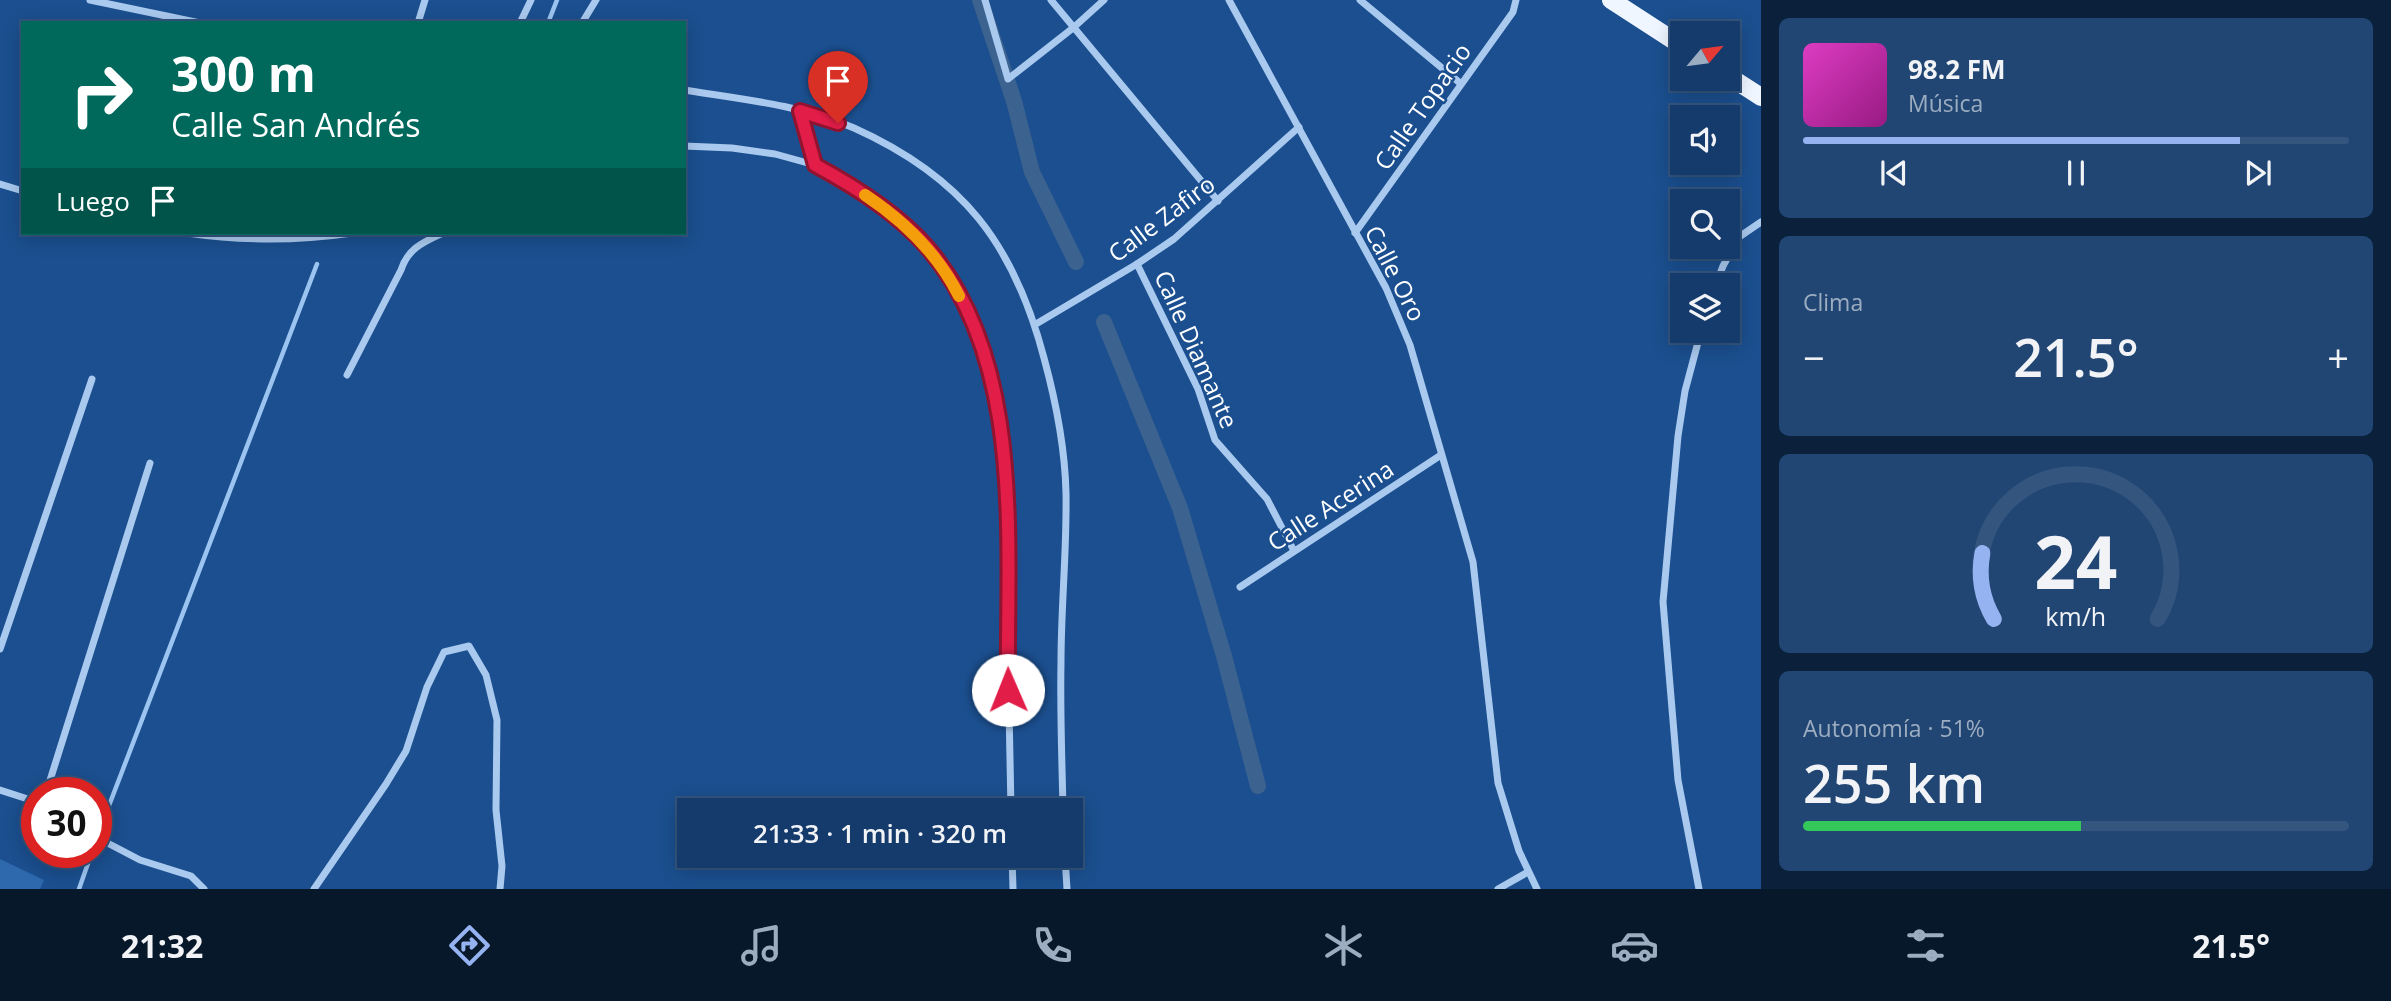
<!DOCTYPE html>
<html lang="es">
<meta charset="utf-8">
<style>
:root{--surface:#143b6b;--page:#214673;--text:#f1f3f6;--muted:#9dadc1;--line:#33557e;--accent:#95b2f1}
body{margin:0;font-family:"Open Sans",sans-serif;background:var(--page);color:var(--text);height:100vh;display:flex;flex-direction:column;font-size:26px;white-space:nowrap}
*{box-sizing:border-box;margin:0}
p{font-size:23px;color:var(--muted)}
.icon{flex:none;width:38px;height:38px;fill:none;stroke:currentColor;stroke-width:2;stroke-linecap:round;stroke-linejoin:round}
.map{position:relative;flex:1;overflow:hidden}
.details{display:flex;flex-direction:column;gap:18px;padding:18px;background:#0b203b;width:630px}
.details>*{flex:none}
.hud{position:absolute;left:21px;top:21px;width:665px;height:214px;border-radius:0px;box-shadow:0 4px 18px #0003,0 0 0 2px var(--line);background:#00695c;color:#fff;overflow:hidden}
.needle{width:46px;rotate:61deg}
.controls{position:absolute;left:1670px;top:21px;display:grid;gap:14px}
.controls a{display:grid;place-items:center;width:70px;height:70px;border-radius:0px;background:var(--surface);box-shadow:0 4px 18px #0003,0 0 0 2px var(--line);font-size:35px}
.speed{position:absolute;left:21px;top:777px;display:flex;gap:14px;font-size:35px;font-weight:700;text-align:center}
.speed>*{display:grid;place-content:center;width:91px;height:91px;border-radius:50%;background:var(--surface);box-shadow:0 4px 18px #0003,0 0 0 2px var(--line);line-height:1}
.speed .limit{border:10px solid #d22;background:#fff;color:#111}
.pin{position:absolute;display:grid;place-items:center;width:60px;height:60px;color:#fff;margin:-72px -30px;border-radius:50% 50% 50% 0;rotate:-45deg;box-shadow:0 0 7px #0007}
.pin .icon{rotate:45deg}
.me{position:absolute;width:77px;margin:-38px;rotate:359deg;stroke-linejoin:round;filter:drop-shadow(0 0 5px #0008)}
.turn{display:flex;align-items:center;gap:24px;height:147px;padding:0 35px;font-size:32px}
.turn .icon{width:91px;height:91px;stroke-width:2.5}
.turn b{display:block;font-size:49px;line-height:60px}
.then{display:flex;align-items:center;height:66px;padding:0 35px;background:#0003;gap:14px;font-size:26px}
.big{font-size:52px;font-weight:600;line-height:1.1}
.details .card{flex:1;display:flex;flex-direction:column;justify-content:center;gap:10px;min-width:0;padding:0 24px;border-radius:10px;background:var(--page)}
.details .dial{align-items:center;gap:0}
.dial svg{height:182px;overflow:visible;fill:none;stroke:var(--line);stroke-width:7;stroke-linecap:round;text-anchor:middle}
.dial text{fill:var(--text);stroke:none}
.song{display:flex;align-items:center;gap:21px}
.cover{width:84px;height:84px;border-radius:10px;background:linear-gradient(135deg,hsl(310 70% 55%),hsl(310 70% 35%))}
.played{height:7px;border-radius:4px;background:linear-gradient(90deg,var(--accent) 80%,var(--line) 80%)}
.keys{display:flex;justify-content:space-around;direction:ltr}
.heat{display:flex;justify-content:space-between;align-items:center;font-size:38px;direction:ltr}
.charge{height:10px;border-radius:5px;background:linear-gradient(90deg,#34c759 51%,var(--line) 0)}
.trip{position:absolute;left:677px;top:798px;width:406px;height:70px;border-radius:0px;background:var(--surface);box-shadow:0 4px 18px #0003,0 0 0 2px var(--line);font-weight:600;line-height:70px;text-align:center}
.tab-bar{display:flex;height:112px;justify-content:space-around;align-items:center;background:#08182b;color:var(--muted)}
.tab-bar .icon{width:49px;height:49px}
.tab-bar .on{color:var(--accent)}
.tab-bar b{font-size:32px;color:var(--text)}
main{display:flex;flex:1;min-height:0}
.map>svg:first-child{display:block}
.green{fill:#2e69ad}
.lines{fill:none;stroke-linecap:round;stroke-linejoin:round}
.stream{stroke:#9cc4f0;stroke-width:4.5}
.canal{stroke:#3c6290;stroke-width:16}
.street{stroke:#a9c9ee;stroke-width:7}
.primary{stroke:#f0f6ff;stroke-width:18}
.route-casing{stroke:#92132f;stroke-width:18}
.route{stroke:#e11d48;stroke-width:12}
.slow{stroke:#f59e0b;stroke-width:12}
.labels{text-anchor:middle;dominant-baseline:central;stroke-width:5;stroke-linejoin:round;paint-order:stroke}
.street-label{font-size:24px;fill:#fff;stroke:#1b4f8f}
</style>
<main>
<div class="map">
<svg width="1761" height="889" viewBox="0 0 1761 889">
<rect width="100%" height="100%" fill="#1b4f8f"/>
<!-- green -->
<polygon class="green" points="0,859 44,880 40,889 0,889"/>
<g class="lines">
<!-- stream -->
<g class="stream">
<polyline points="548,23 557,0"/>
<polyline points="105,816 317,264"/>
<polyline points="79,889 92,852"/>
</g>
<!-- canal -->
<g class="canal">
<polyline points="980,0 1014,101 1032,172 1076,262"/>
<polyline points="1104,322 1180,508 1224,656 1258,786"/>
</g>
<!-- street -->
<g class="street">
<polyline points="90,0 200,23"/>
<polyline points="985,0 1008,79 1073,28 1104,0"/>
<polyline points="1051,0 1218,201"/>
<polyline points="1229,0 1386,288 1410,345 1473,562 1498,783 1519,851 1537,889"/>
<polyline points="1360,0 1460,83"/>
<polyline points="418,23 425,0"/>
<polyline points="520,23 531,0"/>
<polyline points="582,23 596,0"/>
<path d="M684 90C741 99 801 105 854 128 963 177 1014 244 1044 358 1056 402 1065 448 1066 493 1067 550 1061 606 1061 662 1060 712 1062 761 1063 810"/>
<polyline points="800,111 815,165"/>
<polyline points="684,146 732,148 775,154 815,165 843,181 901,223 926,246 951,281 984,353 994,389 1004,455 1011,810"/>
<polyline points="0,184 23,191"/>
<path d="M187 233C242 241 297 241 352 233"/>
<polyline points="1355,233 1513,12 1516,0"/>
<polyline points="1137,264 1198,389 1215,440 1267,499 1294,551"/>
<polyline points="1716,285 1723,266 1739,237 1761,222"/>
<polyline points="1036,324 1137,264 1174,239 1299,127"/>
<path d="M347 375 401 270C408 248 424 242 443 233"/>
<polyline points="1240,587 1441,455"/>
<polyline points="0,649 92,379"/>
<polyline points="0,790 37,802"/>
<polyline points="46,793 150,463"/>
<polyline points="96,837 140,860 191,876 204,889"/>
<polyline points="1012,856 1013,889"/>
<polyline points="1065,856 1067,889"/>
<polyline points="314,889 386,784 406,751 427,687 444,652 469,646 486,675 497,720 496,810 502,866 500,889"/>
<polyline points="1498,889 1528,872"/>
<polyline points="1699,889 1678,780 1663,602 1678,436 1685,391 1701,331"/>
</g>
<!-- primary -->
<g class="primary">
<polyline points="1611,0 1682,46"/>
<polyline points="1727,75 1761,97"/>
</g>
</g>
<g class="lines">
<defs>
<path id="route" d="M838 123 800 111 815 165C854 186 896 212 926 246 1027 361 1006 548 1008 690"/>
</defs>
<!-- route casing -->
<use href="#route" class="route-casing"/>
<!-- route -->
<use href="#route" class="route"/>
<!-- slow -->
<path class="slow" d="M865 195C904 221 938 254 959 296"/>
</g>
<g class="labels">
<!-- street labels -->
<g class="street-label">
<text transform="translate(1422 106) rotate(-55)">Calle Topacio</text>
<text transform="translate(1161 218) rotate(-37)">Calle Zafiro</text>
<text transform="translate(1396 273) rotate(63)">Calle Oro</text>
<text transform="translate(1197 349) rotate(66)">Calle Diamante</text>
<text transform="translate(1330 505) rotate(-33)">Calle Acerina</text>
</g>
</g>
</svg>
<div class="controls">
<a><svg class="needle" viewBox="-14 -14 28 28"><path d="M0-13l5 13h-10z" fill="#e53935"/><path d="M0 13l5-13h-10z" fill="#9dadc1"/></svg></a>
<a><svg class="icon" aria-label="sound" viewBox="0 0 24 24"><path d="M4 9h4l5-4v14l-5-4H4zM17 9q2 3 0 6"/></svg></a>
<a><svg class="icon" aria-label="search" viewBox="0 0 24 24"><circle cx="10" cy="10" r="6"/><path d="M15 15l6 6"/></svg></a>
<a><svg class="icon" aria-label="layers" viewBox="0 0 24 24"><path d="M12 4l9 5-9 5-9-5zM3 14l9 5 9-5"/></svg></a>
</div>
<div class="speed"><div class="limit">30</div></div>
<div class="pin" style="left:838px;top:123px;background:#d93025"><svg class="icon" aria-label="arrive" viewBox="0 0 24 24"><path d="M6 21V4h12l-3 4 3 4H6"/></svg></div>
<svg class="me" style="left:1008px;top:690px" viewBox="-20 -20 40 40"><circle r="19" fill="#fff"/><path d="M0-13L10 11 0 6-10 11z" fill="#e11d48"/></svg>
<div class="trip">21:33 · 1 min · 320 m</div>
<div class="hud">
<div class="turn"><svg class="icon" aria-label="right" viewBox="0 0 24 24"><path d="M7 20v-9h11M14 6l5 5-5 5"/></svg><div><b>300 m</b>Calle San Andrés</div></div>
<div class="then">Luego<svg class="icon" aria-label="arrive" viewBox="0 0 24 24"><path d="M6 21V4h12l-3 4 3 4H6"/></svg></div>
</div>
</div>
<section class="details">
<div class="card">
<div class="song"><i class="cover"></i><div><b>98.2 FM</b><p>Música</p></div></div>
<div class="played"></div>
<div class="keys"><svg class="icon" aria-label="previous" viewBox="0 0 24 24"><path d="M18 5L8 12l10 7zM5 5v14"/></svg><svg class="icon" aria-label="pause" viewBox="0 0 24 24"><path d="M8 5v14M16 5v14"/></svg><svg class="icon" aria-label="next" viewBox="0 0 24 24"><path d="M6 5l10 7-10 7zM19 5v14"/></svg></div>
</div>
<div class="card"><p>Clima</p>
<div class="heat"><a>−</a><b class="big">21.5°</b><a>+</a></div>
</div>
<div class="card dial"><svg viewBox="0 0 100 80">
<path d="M14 69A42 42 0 1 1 86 69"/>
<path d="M14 69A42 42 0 0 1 9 40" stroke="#95b2f1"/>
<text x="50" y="56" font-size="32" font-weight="700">24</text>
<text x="50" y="72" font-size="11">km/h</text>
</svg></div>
<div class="card"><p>Autonomía · 51%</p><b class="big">255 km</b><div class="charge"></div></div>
</section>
</main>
<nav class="tab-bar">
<b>21:32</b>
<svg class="icon on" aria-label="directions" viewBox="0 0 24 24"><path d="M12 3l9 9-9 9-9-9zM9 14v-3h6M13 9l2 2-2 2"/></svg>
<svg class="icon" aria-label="music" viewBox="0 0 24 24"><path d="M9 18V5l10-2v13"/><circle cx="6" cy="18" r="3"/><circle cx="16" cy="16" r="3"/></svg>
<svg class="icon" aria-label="phone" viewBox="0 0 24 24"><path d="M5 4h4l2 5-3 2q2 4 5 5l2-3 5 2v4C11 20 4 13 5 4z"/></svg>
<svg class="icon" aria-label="climate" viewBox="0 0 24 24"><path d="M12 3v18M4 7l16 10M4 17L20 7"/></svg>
<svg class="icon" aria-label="car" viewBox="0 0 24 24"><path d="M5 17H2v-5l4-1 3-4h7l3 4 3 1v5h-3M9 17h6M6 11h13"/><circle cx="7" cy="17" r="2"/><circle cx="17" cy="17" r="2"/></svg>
<svg class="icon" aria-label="filters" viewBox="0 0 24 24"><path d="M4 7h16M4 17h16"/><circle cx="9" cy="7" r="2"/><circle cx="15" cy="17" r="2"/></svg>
<b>21.5°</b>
</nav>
